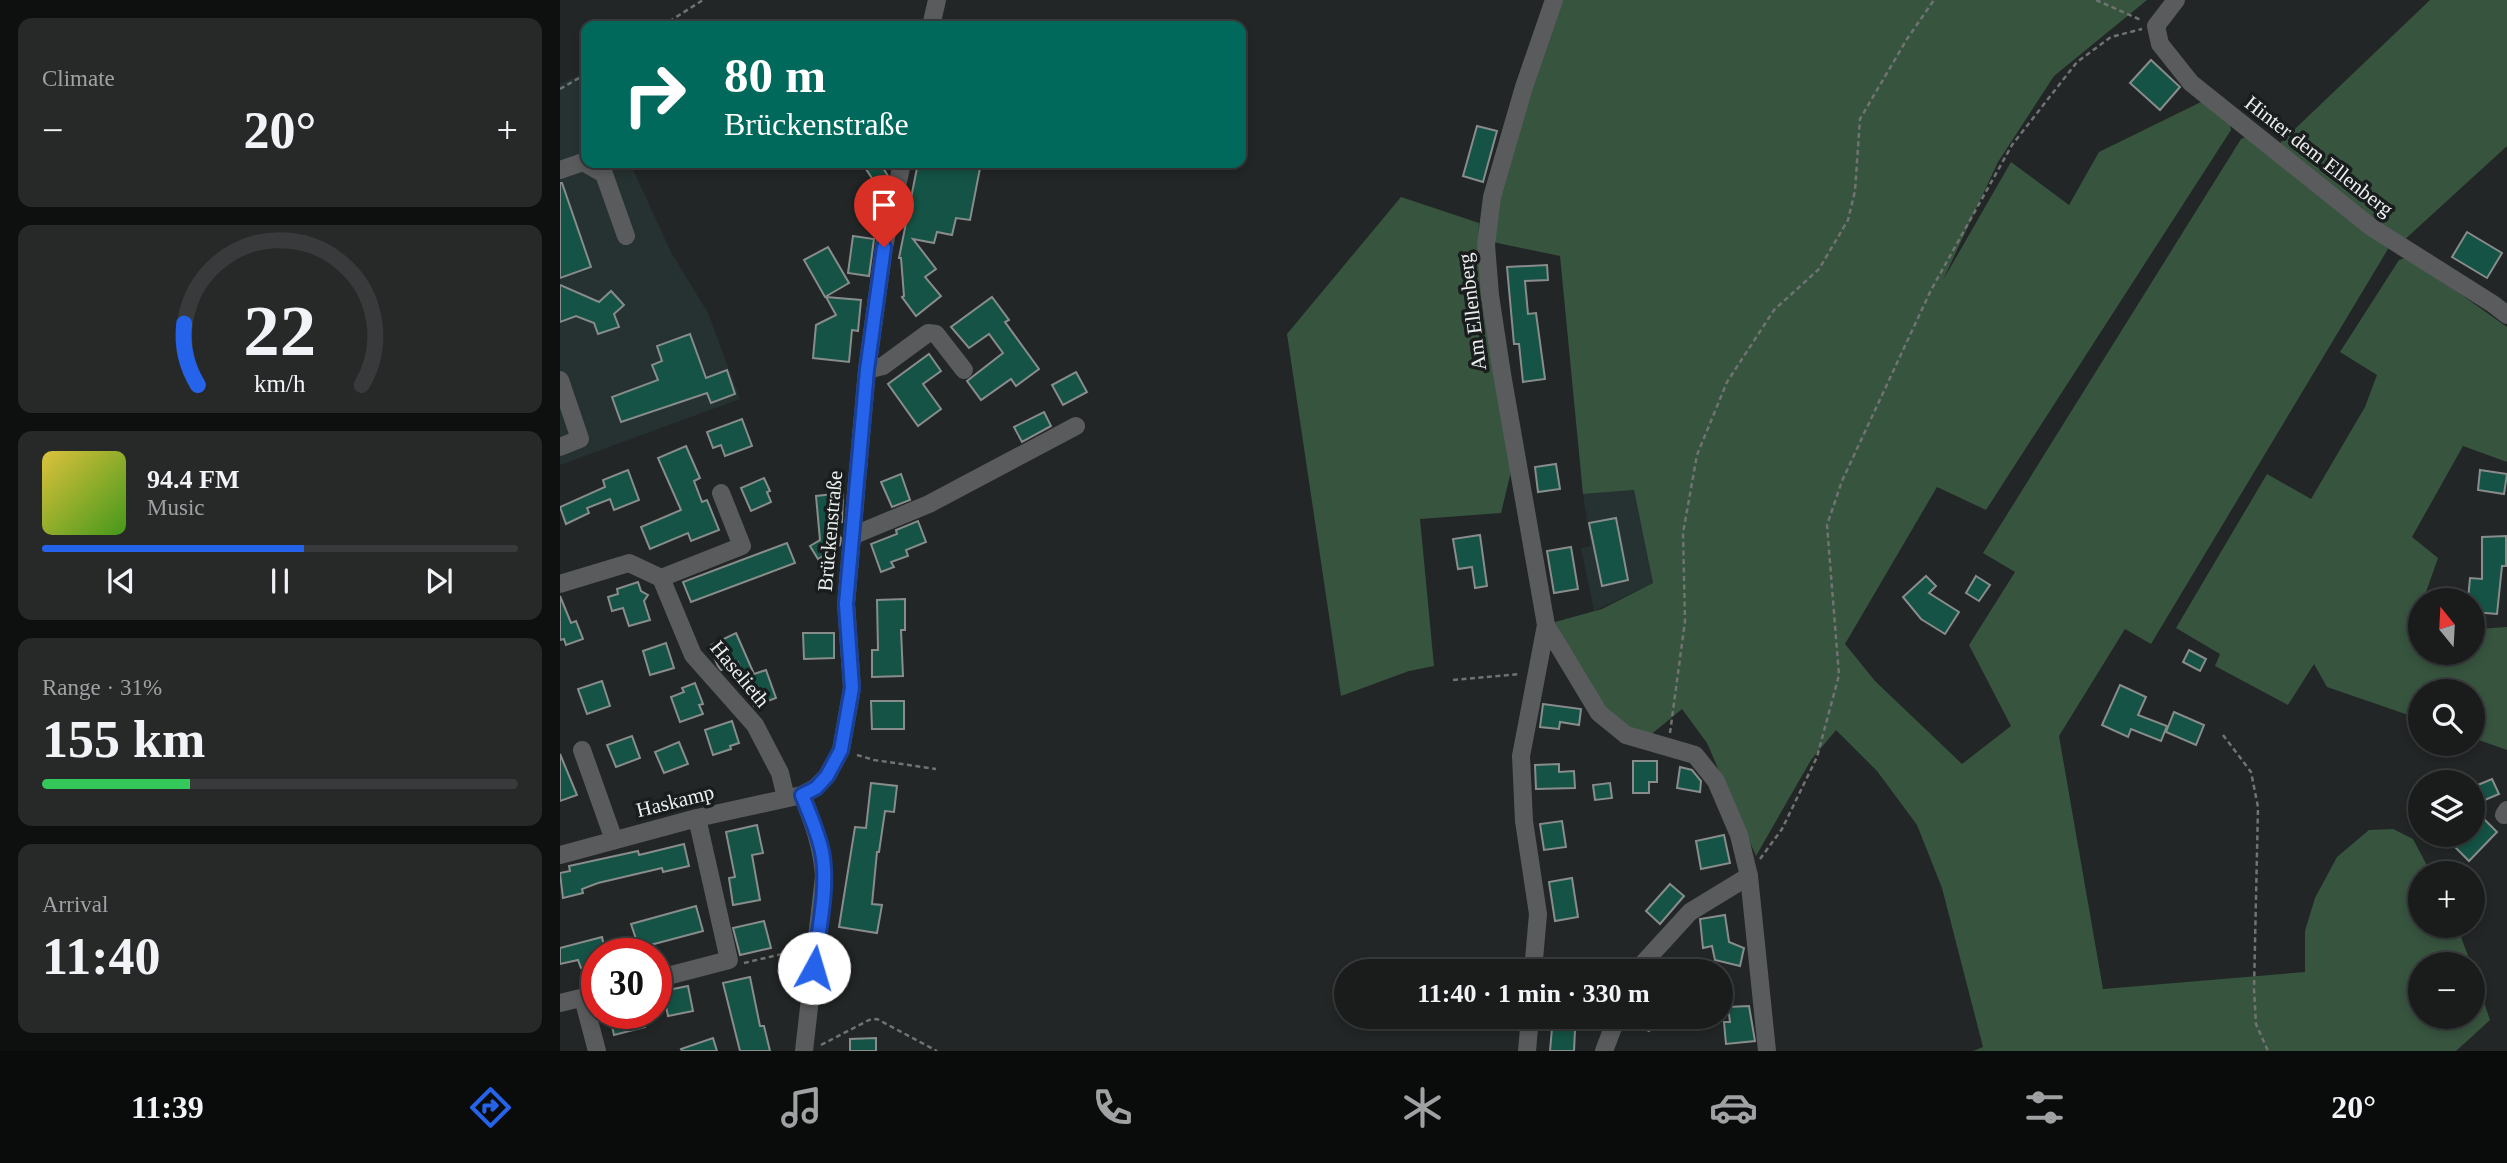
<!DOCTYPE html>
<meta charset="utf-8">
<style>
:root{--surface:#1a1c1c;--page:#272929;--text:#f1f3f6;--muted:#9fa1a3;--line:#383a3b;--accent:#2563eb}
body{margin:0;font-family:Georgia,serif;background:var(--page);color:var(--text);height:100vh;display:flex;flex-direction:column;font-size:26px;white-space:nowrap}
*{box-sizing:border-box;margin:0}
p{font-size:23px;color:var(--muted)}
.icon{flex:none;width:38px;height:38px;fill:none;stroke:currentColor;stroke-width:2;stroke-linecap:round;stroke-linejoin:round}
.map{position:relative;flex:1;overflow:hidden}
.drawer{display:flex;flex-direction:column;gap:18px;padding:18px;background:#0e0f0f;width:560px}
.drawer>*{flex:none}
.top-card{position:absolute;left:21px;top:21px;width:665px;height:147px;border-radius:14px;box-shadow:0 4px 10px #0003,0 0 0 2px var(--line);background:#00695c;color:#fff;overflow:hidden}
.needle{width:46px;rotate:342deg}
.buttons{position:absolute;left:1848px;top:588px;display:grid;gap:14px}
.buttons a{display:grid;place-items:center;width:77px;height:77px;border-radius:50%;background:var(--surface);box-shadow:0 4px 10px #0003,0 0 0 2px var(--line);font-size:35px}
.speed{position:absolute;left:21px;top:938px;display:flex;gap:14px;font-size:35px;font-weight:700;text-align:center}
.speed>*{display:grid;place-content:center;width:91px;height:91px;border-radius:50%;background:var(--surface);box-shadow:0 4px 10px #0003,0 0 0 2px var(--line);line-height:1}
.speed .limit{border:10px solid #d22;background:#fff;color:#111}
.pin{position:absolute;display:grid;place-items:center;width:60px;height:60px;color:#fff;margin:-72px -30px;border-radius:50% 50% 50% 0;rotate:-45deg;box-shadow:0 0 7px #0007}
.pin .icon{rotate:45deg}
.me{position:absolute;width:77px;margin:-38px;rotate:6deg;stroke-linejoin:round;filter:drop-shadow(0 0 5px #0008)}
.turn{display:flex;align-items:center;gap:24px;height:147px;padding:0 28px;font-size:32px}
.turn .icon{width:91px;height:91px;stroke-width:2.5}
.turn b{display:block;font-size:49px;line-height:60px}
.big{font-size:52px;font-weight:700;line-height:1.1}
.drawer .tile{flex:1;display:flex;flex-direction:column;justify-content:center;gap:10px;min-width:0;padding:0 24px;border-radius:14px;background:var(--page)}
.drawer .dial{align-items:center;gap:0}
.dial svg{height:182px;overflow:visible;fill:none;stroke:var(--line);stroke-width:7;stroke-linecap:round;text-anchor:middle}
.dial text{fill:var(--text);stroke:none}
.song{display:flex;align-items:center;gap:21px}
.cover{width:84px;height:84px;border-radius:10px;background:linear-gradient(135deg,hsl(50 70% 55%),hsl(100 70% 35%))}
.played{height:7px;border-radius:4px;background:linear-gradient(90deg,var(--accent) 55%,var(--line) 55%)}
.keys{display:flex;justify-content:space-around;direction:ltr}
.heat{display:flex;justify-content:space-between;align-items:center;font-size:38px;direction:ltr}
.charge{height:10px;border-radius:5px;background:linear-gradient(90deg,#34c759 31%,var(--line) 0)}
.trip{position:absolute;left:774px;top:959px;width:399px;height:70px;border-radius:35px;background:var(--surface);box-shadow:0 4px 10px #0003,0 0 0 2px var(--line);font-weight:700;line-height:70px;text-align:center}
.menu{display:flex;height:112px;justify-content:space-around;align-items:center;background:#0a0b0b;color:var(--muted)}
.menu .icon{width:49px;height:49px}
.menu .current{color:var(--accent)}
.menu b{font-size:32px;color:var(--text)}
main{display:flex;flex:1;min-height:0}
.map>svg:first-child{display:block}
.built{fill:#263131}
.green{fill:#37543f}
.building{fill:#145345;stroke:#888c8b;stroke-width:2}
.lines{fill:none;stroke-linecap:round;stroke-linejoin:round}
.path{stroke:#717373;stroke-width:2.5;stroke-dasharray:5 3.5;stroke-linecap:butt}
.minor{stroke:#5a5b5c;stroke-width:18}
.route-casing{stroke:#184099;stroke-width:18}
.route{stroke:#2563eb;stroke-width:12}
.labels{text-anchor:middle;dominant-baseline:central;stroke-width:7;stroke-linejoin:round;paint-order:stroke}
.street-label{font-size:21px;fill:#edefef;stroke:#1a1d1d}
</style>
<main>
<section class="drawer">
<div class="tile"><p>Climate</p>
<div class="heat"><a>−</a><b class="big">20°</b><a>+</a></div>
</div>
<div class="tile dial"><svg viewBox="0 0 100 80">
<path d="M14 69A42 42 0 1 1 86 69"/>
<path d="M14 69A42 42 0 0 1 8 42" stroke="#2563eb"/>
<text x="50" y="56" font-size="32" font-weight="700">22</text>
<text x="50" y="72" font-size="11">km/h</text>
</svg></div>
<div class="tile">
<div class="song"><i class="cover"></i><div><b>94.4 FM</b><p>Music</p></div></div>
<div class="played"></div>
<div class="keys"><svg class="icon" aria-label="previous" viewBox="0 0 24 24"><path d="M18 5L8 12l10 7zM5 5v14"/></svg><svg class="icon" aria-label="pause" viewBox="0 0 24 24"><path d="M8 5v14M16 5v14"/></svg><svg class="icon" aria-label="next" viewBox="0 0 24 24"><path d="M6 5l10 7-10 7zM19 5v14"/></svg></div>
</div>
<div class="tile"><p>Range · 31%</p><b class="big">155 km</b><div class="charge"></div></div>
<div class="tile"><p>Arrival</p><b class="big">11:40</b></div>
</section>
<div class="map">
<svg width="1947" height="1051" viewBox="0 0 1947 1051">
<rect width="100%" height="100%" fill="#232626"/>
<!-- built -->
<g class="built">
<polygon points="26,72 26,163 70,163 111,252 148,313 180,399 0,465 0,84"/>
<polygon points="1074,490 1093,583 1034,611 1021,548 1031,546 1023,494"/>
</g>
<!-- green -->
<g class="green">
<polygon points="998,0 1587,0 1494,76 1438,162 1383,280 1451,162 1509,205 1539,152 1641,102 1669,121 1671,130 1426,510 1377,487 1285,644 1315,681 1402,764 1451,726 1409,645 1455,572 1423,553 1681,139 1686,137 1824,242 1828,249 1591,644 1565,629 1499,736 1543,989 1745,972 1745,931 1755,898 1777,857 1809,830 1833,829 1853,839 1871,873 1860,873 1860,926 1897,926 1911,964 1860,964 1860,1017 1913,1017 1913,970 1930,1020 1896,1051 1413,1051 1423,1047 1382,888 1357,825 1317,771 1276,730 1251,760 1196,856 1147,743 1122,709 1088,737 1073,732 1042,709 995,622 1042,609 1093,583 1074,490 1023,494 1000,256 933,242 940,196"/>
<polygon points="1870,0 1947,0 1947,146 1842,242 1717,146"/>
<polygon points="841,197 919,223 918,247 953,463 941,513 860,519 874,666 849,671 781,696 727,334"/>
<polygon points="1848,257 1947,327 1947,462 1903,446 1852,537 1878,558 1865,595 1873,600 1860,600 1860,653 1913,653 1913,625 1919,629 1947,627 1947,750 1913,738 1913,691 1860,691 1860,719 1767,687 1754,664 1728,705 1655,666 1660,654 1616,628 1707,474 1751,499 1805,407 1817,375 1780,352 1839,260"/>
</g>
<!-- building -->
<g class="building">
<polygon points="1591,60 1620,87 1600,110 1570,83"/>
<polygon points="917,126 937,131 923,182 903,176"/>
<polygon points="302,163 320,163 328,176 327,180 317,186"/>
<polygon points="358,163 421,163 410,220 396,218 392,235 377,232 374,243 353,239 376,269 365,277 381,296 356,316 342,297 344,296 341,258 339,258"/>
<polygon points="0,183 2,183 31,267 0,278"/>
<polygon points="1907,232 1942,253 1927,278 1892,257"/>
<polygon points="293,236 314,239 309,276 288,273"/>
<polygon points="268,247 289,283 265,297 244,260"/>
<polygon points="987,265 988,280 965,281 968,314 976,313 985,379 963,382 959,344 954,344 947,267"/>
<polygon points="0,285 39,302 51,291 64,305 54,314 59,327 38,334 34,323 16,316 0,322"/>
<polygon points="266,297 301,300 298,331 292,330 289,362 253,358 256,325 276,315"/>
<polygon points="432,297 449,320 445,322 479,369 456,386 451,379 421,400 407,381 443,353 429,334 409,348 391,327"/>
<polygon points="130,334 146,378 167,370 175,394 151,403 147,393 61,422 52,397 98,380 92,365 102,361 97,346"/>
<polygon points="369,354 381,371 363,384 381,409 358,426 328,384"/>
<polygon points="516,372 527,392 503,405 492,385"/>
<polygon points="484,412 491,426 462,442 454,427"/>
<polygon points="182,419 192,446 165,456 161,445 153,448 147,432"/>
<polygon points="126,446 140,478 134,481 142,502 147,500 159,530 131,541 128,533 90,549 81,527 121,510 98,458"/>
<polygon points="996,464 1000,489 978,492 975,467"/>
<polygon points="68,470 79,500 54,510 50,499 27,508 29,513 6,524 0,507 45,487 43,480"/>
<polygon points="1920,470 1947,474 1944,494 1918,490"/>
<polygon points="341,474 350,500 332,507 321,482"/>
<polygon points="204,478 210,491 207,492 211,502 191,511 181,488"/>
<polygon points="283,493 282,522 271,523 281,538 280,545 258,559 250,546 260,540 256,496"/>
<polygon points="1056,518 1068,580 1042,586 1029,523"/>
<polygon points="358,521 366,542 346,550 348,556 331,562 334,567 321,572 311,544 337,534 336,530"/>
<polygon points="920,535 927,586 915,588 912,567 898,569 893,539"/>
<polygon points="1946,536 1946,566 1942,566 1937,614 1913,612 1913,600 1908,600 1910,578 1922,579 1922,537"/>
<polygon points="227,543 235,563 131,602 123,582"/>
<polygon points="1011,547 1018,589 994,593 987,551"/>
<polygon points="1366,576 1376,586 1369,593 1399,612 1385,634 1361,619 1343,597"/>
<polygon points="1416,576 1430,585 1419,601 1406,593"/>
<polygon points="78,582 81,591 88,595 84,601 90,620 69,626 63,608 52,611 48,597 58,594 57,589"/>
<polygon points="0,596 11,623 16,621 23,639 6,645 4,639 0,640"/>
<polygon points="345,599 345,630 341,630 343,676 312,677 312,650 318,650 317,600"/>
<polygon points="176,633 194,674 206,670 216,698 194,706 178,662 161,670 158,666 149,646"/>
<polygon points="243,633 274,633 274,658 244,659"/>
<polygon points="106,643 114,668 90,675 83,651"/>
<polygon points="1629,650 1646,659 1640,671 1623,662"/>
<polygon points="42,681 50,706 27,714 18,689"/>
<polygon points="135,683 143,704 139,705 143,714 120,722 111,697 124,692 122,688"/>
<polygon points="1560,685 1586,697 1578,715 1607,726 1601,741 1571,729 1568,737 1542,725"/>
<polygon points="311,701 344,701 344,729 312,729"/>
<polygon points="983,704 1021,709 1019,725 1000,722 999,729 980,727"/>
<polygon points="1614,712 1644,725 1636,745 1606,732"/>
<polygon points="172,721 179,743 170,746 171,749 153,755 145,730"/>
<polygon points="72,736 80,758 56,767 47,745"/>
<polygon points="119,742 128,764 104,773 95,752"/>
<polygon points="0,754 17,795 0,801"/>
<polygon points="1073,761 1097,761 1097,782 1089,782 1089,793 1073,793"/>
<polygon points="999,764 999,772 1014,771 1015,788 976,789 975,765"/>
<polygon points="1120,767 1132,770 1141,781 1140,792 1117,788"/>
<polygon points="1932,779 1939,794 1913,805 1913,787"/>
<polygon points="311,783 337,786 334,812 325,811 319,852 317,852 312,904 322,905 317,933 279,927 295,827 306,828"/>
<polygon points="1050,783 1052,798 1035,800 1033,785"/>
<polygon points="1913,808 1937,832 1909,861 1892,844 1894,842 1887,835 1913,835"/>
<polygon points="1002,821 1006,847 984,850 980,824"/>
<polygon points="197,825 203,853 192,855 200,900 173,905 169,878 175,877 166,832"/>
<polygon points="1164,835 1170,863 1141,869 1136,841"/>
<polygon points="124,844 129,866 103,872 102,868 38,883 22,889 23,893 3,898 0,873 10,871 9,866 78,851 79,855"/>
<polygon points="1012,878 1018,917 995,921 989,882"/>
<polygon points="1110,884 1124,896 1100,924 1086,911"/>
<polygon points="136,906 143,931 79,948 71,924"/>
<polygon points="1165,915 1169,942 1184,948 1180,966 1155,960 1152,946 1143,948 1140,919"/>
<polygon points="204,921 211,948 180,955 173,928"/>
<polygon points="42,937 46,954 37,954 37,964 21,968 18,960 0,964 0,948"/>
<polygon points="190,977 200,1026 204,1026 210,1051 180,1051 163,983"/>
<polygon points="128,986 133,1011 108,1016 103,991"/>
<polygon points="1189,1006 1195,1041 1166,1044 1164,1022 1170,1022 1168,1007"/>
<polygon points="49,1013 81,1013 85,1027 54,1035"/>
<polygon points="1068,1017 1095,1017 1089,1031 1067,1022"/>
<polygon points="992,1028 1015,1030 1014,1051 990,1051"/>
<polygon points="153,1038 157,1051 122,1051 121,1049"/>
<polygon points="316,1038 316,1051 290,1051 290,1039"/>
</g>
<g class="lines">
<!-- path -->
<g class="path">
<polyline points="1536,0 1581,20"/>
<polyline points="102,26 143,0"/>
<polyline points="0,89 26,74"/>
<polyline points="893,680 960,674"/>
<polyline points="1110,733 1125,621 1123,533 1137,455 1167,382 1214,310 1259,269 1288,220 1295,191 1300,119 1347,39 1374,0"/>
<polyline points="1663,735 1691,772 1698,807 1694,989 1696,1024 1708,1051"/>
<polyline points="297,755 314,760 376,769"/>
<polyline points="1200,859 1222,829 1257,757 1279,675 1267,525 1282,481 1371,290 1452,145 1517,62 1551,37 1582,29"/>
<polyline points="184,963 239,950"/>
<polyline points="261,1045 309,1020 317,1019 377,1051"/>
</g>
<!-- minor -->
<g class="minor">
<polyline points="1616,0 1596,26 1600,44 1631,83 1811,227 1933,304 1947,315"/>
<polyline points="371,26 377,0"/>
<polyline points="0,170 23,162 44,174 66,236"/>
<polyline points="307,370 323,366 368,333 376,334 404,370"/>
<polyline points="0,380 20,439 0,447"/>
<polyline points="292,536 369,504 516,426"/>
<polyline points="101,578 182,546 161,493"/>
<polyline points="0,584 69,563 101,578 133,655 195,725 220,773 226,798"/>
<polyline points="986,625 1039,713 1066,735 1135,755 1156,781 1179,835 1189,876 1207,1051"/>
<polyline points="22,750 54,840"/>
<path d="M242 795C253 822 262 846 264 876L244 1051"/>
<polyline points="1944,815 1947,810"/>
<polyline points="0,855 137,818 242,795 255,788 267,776 281,750 292,688 286,604 307,370 324,247 342,163"/>
<polyline points="973,971 978,914 964,821 961,756 986,625 942,374 930,295 926,245 932,197 964,87 994,0"/>
<polyline points="1076,971 1130,912 1189,876"/>
<polyline points="96,979 169,960 137,818"/>
<polyline points="23,998 37,1051"/>
<polyline points="0,1003 37,994"/>
<polyline points="967,1051 970,1017"/>
<polyline points="1044,1051 1057,1017"/>
</g>
</g>
<g class="lines">
<defs>
<path id="route" d="M254 968C258 932 269 887 262 852 258 832 249 813 242 795L256 788 267 776 281 750 292 688 286 604 307 370 324 247"/>
</defs>
<!-- route casing -->
<use href="#route" class="route-casing"/>
<!-- route -->
<use href="#route" class="route"/>
</g>
<g class="labels">
<!-- street labels -->
<g class="street-label">
<text transform="translate(1759 156) rotate(38)">Hinter dem Ellenberg</text>
<text transform="translate(912 312) rotate(-97)">Am Ellenberg</text>
<text transform="translate(270 531) rotate(-85)">Brückenstraße</text>
<text transform="translate(180 674) rotate(50)">Haselieth</text>
<text transform="translate(115 801) rotate(-14)">Haskamp</text>
</g>
</g>
</svg>
<div class="buttons">
<a><svg class="needle" viewBox="-14 -14 28 28"><path d="M0-13l5 13h-10z" fill="#e53935"/><path d="M0 13l5-13h-10z" fill="#9fa1a3"/></svg></a>
<a><svg class="icon" aria-label="search" viewBox="0 0 24 24"><circle cx="10" cy="10" r="6"/><path d="M15 15l6 6"/></svg></a>
<a><svg class="icon" aria-label="layers" viewBox="0 0 24 24"><path d="M12 4l9 5-9 5-9-5zM3 14l9 5 9-5"/></svg></a>
<a>+</a>
<a>−</a>
</div>
<div class="speed"><div class="limit">30</div></div>
<div class="pin" style="left:324px;top:247px;background:#d93025"><svg class="icon" aria-label="arrive" viewBox="0 0 24 24"><path d="M6 21V4h12l-3 4 3 4H6"/></svg></div>
<svg class="me" style="left:254px;top:968px" viewBox="-20 -20 40 40"><circle r="19" fill="#fff"/><path d="M0-13L10 11 0 6-10 11z" fill="#2563eb"/></svg>
<div class="trip">11:40 · 1 min · 330 m</div>
<div class="top-card">
<div class="turn"><svg class="icon" aria-label="right" viewBox="0 0 24 24"><path d="M7 20v-9h11M14 6l5 5-5 5"/></svg><div><b>80 m</b>Brückenstraße</div></div>
</div>
</div>
</main>
<nav class="menu">
<b>11:39</b>
<svg class="icon current" aria-label="directions" viewBox="0 0 24 24"><path d="M12 3l9 9-9 9-9-9zM9 14v-3h6M13 9l2 2-2 2"/></svg>
<svg class="icon" aria-label="music" viewBox="0 0 24 24"><path d="M9 18V5l10-2v13"/><circle cx="6" cy="18" r="3"/><circle cx="16" cy="16" r="3"/></svg>
<svg class="icon" aria-label="phone" viewBox="0 0 24 24"><path d="M5 4h4l2 5-3 2q2 4 5 5l2-3 5 2v4C11 20 4 13 5 4z"/></svg>
<svg class="icon" aria-label="climate" viewBox="0 0 24 24"><path d="M12 3v18M4 7l16 10M4 17L20 7"/></svg>
<svg class="icon" aria-label="car" viewBox="0 0 24 24"><path d="M5 17H2v-5l4-1 3-4h7l3 4 3 1v5h-3M9 17h6M6 11h13"/><circle cx="7" cy="17" r="2"/><circle cx="17" cy="17" r="2"/></svg>
<svg class="icon" aria-label="filters" viewBox="0 0 24 24"><path d="M4 7h16M4 17h16"/><circle cx="9" cy="7" r="2"/><circle cx="15" cy="17" r="2"/></svg>
<b>20°</b>
</nav>
